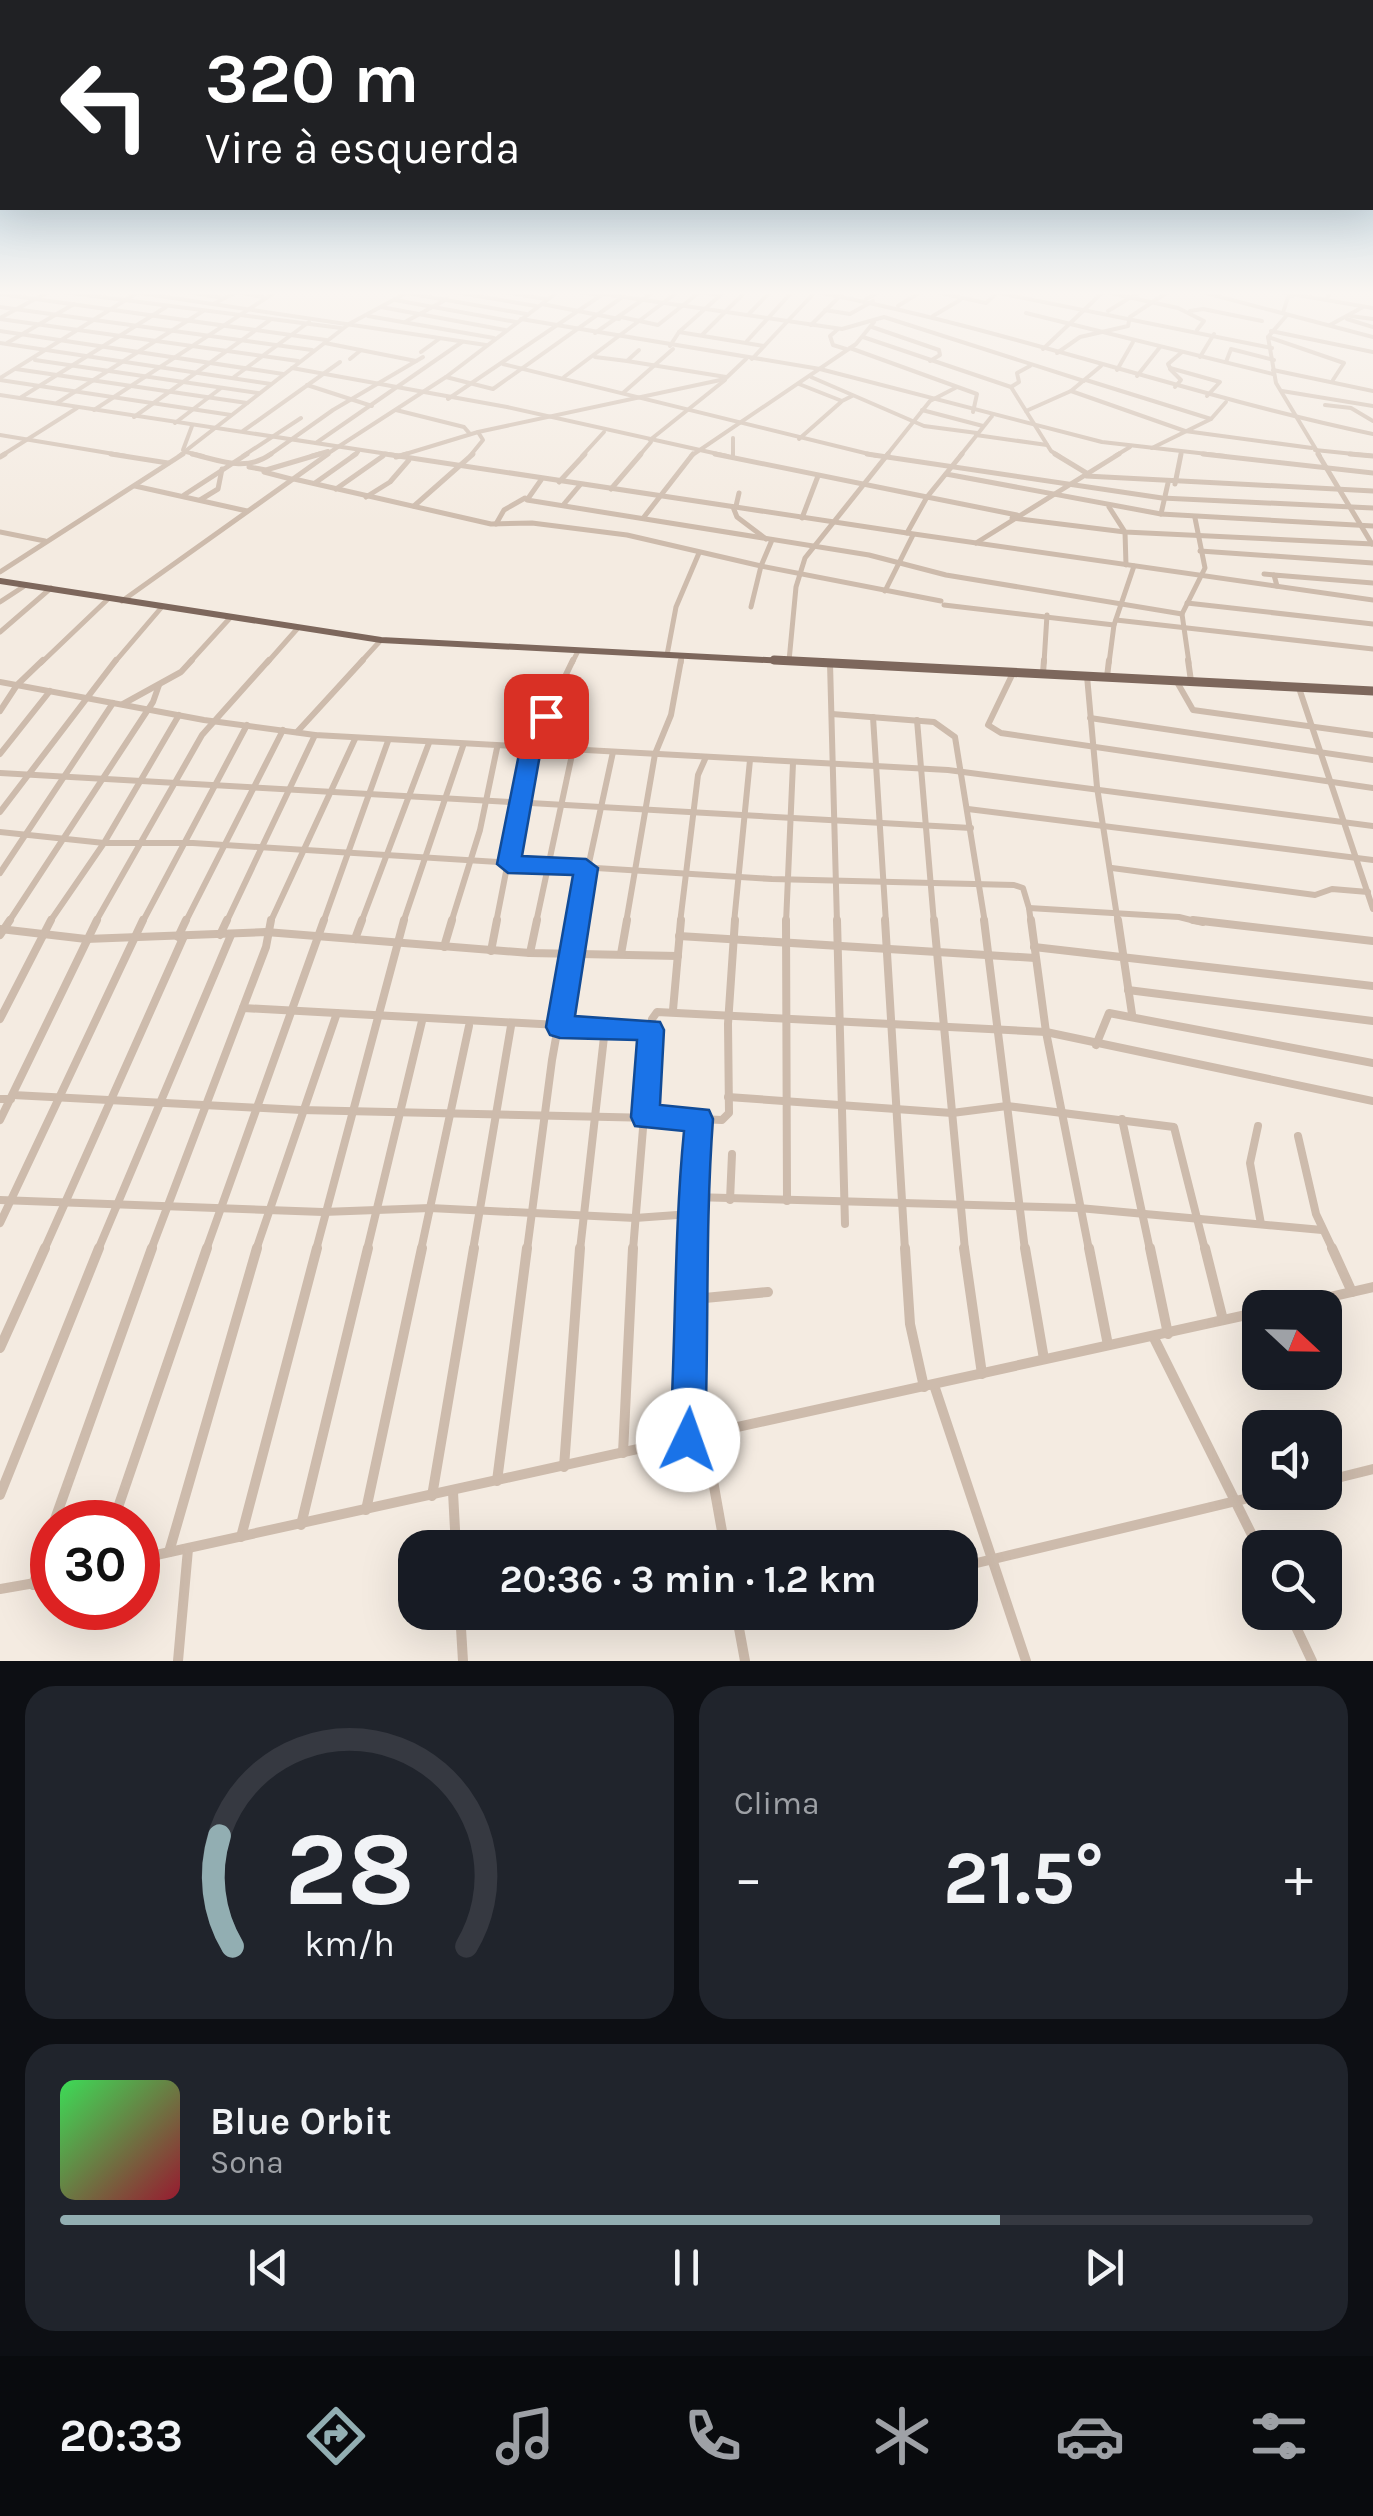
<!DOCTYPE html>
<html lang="pt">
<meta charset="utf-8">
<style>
:root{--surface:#171b24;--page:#20242c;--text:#f1f3f6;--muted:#9ea1a6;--line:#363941;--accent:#92aeb2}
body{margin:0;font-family:Karla,sans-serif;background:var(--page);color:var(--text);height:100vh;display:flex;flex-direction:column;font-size:38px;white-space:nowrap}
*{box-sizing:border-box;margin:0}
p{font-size:32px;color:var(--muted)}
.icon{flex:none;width:55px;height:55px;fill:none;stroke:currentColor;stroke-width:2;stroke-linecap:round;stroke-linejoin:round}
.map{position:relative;height:1661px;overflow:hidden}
.details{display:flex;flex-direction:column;gap:25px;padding:25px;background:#0d0f14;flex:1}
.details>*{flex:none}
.banner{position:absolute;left:0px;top:0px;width:1375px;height:210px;box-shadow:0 10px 40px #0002;background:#202124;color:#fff;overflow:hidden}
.needle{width:65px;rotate:112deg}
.buttons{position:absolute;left:1242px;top:1290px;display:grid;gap:20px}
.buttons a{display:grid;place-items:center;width:100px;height:100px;border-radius:20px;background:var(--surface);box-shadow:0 10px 40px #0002;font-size:50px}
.speed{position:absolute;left:30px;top:1500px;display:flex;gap:20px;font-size:50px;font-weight:700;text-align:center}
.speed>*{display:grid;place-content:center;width:130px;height:130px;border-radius:50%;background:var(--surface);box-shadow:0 10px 40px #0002;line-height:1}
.speed .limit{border:15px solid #d22;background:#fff;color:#111}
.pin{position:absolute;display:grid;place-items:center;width:85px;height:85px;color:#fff;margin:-42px;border-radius:20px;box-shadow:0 5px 15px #0006}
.me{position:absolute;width:110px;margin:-55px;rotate:3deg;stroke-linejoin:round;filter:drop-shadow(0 0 8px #0008)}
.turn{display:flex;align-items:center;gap:35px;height:210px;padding:0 40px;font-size:45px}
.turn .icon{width:130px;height:130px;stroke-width:2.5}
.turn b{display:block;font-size:70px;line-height:85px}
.big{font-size:75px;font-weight:700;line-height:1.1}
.details .tile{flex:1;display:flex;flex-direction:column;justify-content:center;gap:15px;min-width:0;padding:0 35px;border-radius:30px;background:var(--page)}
.details .dial{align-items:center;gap:0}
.dial svg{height:260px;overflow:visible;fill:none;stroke:var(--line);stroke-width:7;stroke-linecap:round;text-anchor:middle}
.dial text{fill:var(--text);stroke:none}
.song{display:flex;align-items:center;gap:30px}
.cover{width:120px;height:120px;border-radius:15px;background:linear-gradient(135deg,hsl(130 70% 55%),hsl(350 70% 35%))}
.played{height:10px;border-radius:5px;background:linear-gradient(90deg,var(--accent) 75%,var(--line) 75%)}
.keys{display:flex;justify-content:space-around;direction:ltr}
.heat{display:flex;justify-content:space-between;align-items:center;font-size:55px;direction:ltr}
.details .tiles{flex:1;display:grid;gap:25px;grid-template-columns:1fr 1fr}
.tile:last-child{grid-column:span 2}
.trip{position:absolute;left:398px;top:1530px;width:580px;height:100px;border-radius:30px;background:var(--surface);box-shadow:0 10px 40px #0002;font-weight:700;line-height:100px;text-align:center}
.menu{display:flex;height:160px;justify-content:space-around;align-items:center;background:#090b0e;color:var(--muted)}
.menu .icon{width:70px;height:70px}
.menu .active{color:var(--accent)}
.menu b{font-size:45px;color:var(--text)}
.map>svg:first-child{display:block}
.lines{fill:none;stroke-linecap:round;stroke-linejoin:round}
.minor-far4{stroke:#cdbbac;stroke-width:4}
.minor-far3{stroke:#cdbbac;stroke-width:5}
.minor-far2{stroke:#cdbbac;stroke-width:6}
.minor-far1{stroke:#cdbbac;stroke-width:8}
.minor{stroke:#cdbbac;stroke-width:10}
.major-far1{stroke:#7d675c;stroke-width:6}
.major{stroke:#7d675c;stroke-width:9}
.route{fill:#1a73e8;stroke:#114b97;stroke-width:2.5}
</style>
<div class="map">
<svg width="1373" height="1661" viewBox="0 0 1373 1661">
<rect width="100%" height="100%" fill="#f4ebe1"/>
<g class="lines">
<!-- minor-far4 -->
<g class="minor-far4">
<polyline points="55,291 341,328"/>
<polyline points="126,291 486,345"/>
<polyline points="180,291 224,298"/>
<polyline points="448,291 536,306"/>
<polyline points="497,291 546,299"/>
<polyline points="569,291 602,295"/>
<polyline points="694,291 719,295"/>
<path d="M811 291C1001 327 1183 394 1373 434"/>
<polyline points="931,291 986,303 997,293"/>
<polyline points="989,291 1272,348"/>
<polyline points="1101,291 1178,308 1204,321 1197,330"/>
<polyline points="1198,291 1373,337"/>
<polyline points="1274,291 1373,308"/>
<polyline points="236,292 263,297"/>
<polyline points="407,293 526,314"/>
<polyline points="0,294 326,340"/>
<polyline points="603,294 842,329 884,317 1084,381"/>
<polyline points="866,299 881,291"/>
<polyline points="395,300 516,322"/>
<polyline points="1326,300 1331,291"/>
<polyline points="213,304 239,291"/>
<polyline points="542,304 619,319"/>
<polyline points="898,306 922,291"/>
<polyline points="0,307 312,350"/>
<polyline points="381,307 505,330"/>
<polyline points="825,310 850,314 873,301"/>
<polyline points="1108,311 1141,291"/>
<polyline points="1190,311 1203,309 1262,321"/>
<polyline points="1026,313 1273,374"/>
<polyline points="1283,313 1288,297 1294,295"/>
<polyline points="748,315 771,291"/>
<polyline points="1287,315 1268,337 1276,383 1320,456"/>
<polyline points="368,316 494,338"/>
<polyline points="933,316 960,300"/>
<polyline points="1351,316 1373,319"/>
<polyline points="621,317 658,325 701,291"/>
<polyline points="0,318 50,291"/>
<polyline points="0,319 298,361"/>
<polyline points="521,319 820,369 1102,442 1225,456"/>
<polyline points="1347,319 1373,327"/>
<polyline points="405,322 447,299"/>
<polyline points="811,325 840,296"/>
<polyline points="1330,325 1363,307"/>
<polyline points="872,327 939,350 940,355 930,361"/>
<polyline points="837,330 830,336 833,345 846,349"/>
<polyline points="0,331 283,374"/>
<polyline points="1271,331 1373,352"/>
<polyline points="679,332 764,346"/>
<polyline points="595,333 655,291"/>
<polyline points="702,335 746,291"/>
<polyline points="863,337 1011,387 1051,451 1059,456"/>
<polyline points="1268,337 1344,363 1333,380"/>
<polyline points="747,341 793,291"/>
<polyline points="0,343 271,384"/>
<polyline points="7,343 74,304"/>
<polyline points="325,343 416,361"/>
<polyline points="670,346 679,332 725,291"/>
<polyline points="850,348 977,394 973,412"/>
<polyline points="1043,349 1104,291"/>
<polyline points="639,350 627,361 726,377"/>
<polyline points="421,352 439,339"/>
<polyline points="1057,353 1080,337 1128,326 1130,317 1169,291"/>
<polyline points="595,357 627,361"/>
<polyline points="1200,357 1214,334"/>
<polyline points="350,359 361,350"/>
<polyline points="752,359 815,292"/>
<polyline points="35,360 258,393"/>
<polyline points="1226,362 1231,349 1274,360"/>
<polyline points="503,364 877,456"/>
<polyline points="292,368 507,407 727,456"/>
<polyline points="1170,368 1220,382 1207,396"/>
<polyline points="1170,368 1168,364 1182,352"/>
<polyline points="16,369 247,403"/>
<polyline points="1170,369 1181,380 1175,387"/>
<polyline points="1117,370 1133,342"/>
<polyline points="1273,370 1373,391"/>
<polyline points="1137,376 1160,347"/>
<polyline points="234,377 309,322"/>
<polyline points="446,377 493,389 621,298"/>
<polyline points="564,377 679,291"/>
<polyline points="811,377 924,426 977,433"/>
<polyline points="0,378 140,291"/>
<polyline points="0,380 231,415"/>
<polyline points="1086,380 1211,419"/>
<polyline points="799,384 842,401 852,396"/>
<polyline points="307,385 372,406"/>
<polyline points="1011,387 1019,382 1017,373 1030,366"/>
<polyline points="1071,391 1185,431 1312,448"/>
<polyline points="1282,391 1373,406"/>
<polyline points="623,393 673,349"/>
<polyline points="0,395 401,456"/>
<polyline points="20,398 166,307"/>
<polyline points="448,399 603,294"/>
<polyline points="57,403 203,311"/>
<polyline points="1325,405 1351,408 1373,421"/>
<polyline points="94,410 277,291"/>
<polyline points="396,410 464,427 470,434"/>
<polyline points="922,410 983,426"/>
<polyline points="1026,411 1071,391 1101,366"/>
<polyline points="134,417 270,320"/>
<polyline points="175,423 221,388"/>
<polyline points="243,431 340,362"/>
<polyline points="0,435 126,456"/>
<polyline points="976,435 1047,445"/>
<polyline points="733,438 733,456"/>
<polyline points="799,439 841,402"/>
<polyline points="650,440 725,380"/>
<polyline points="316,443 462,342"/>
<polyline points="1152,448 1211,419 1226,402"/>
<polyline points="183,450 192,426"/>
<polyline points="1315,450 1373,456"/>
<polyline points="186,452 203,456"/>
<polyline points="1,456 77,408"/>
<polyline points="179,456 349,324 410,291"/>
<polyline points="243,456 301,418"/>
<polyline points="268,456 333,410 423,357"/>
<polyline points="311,456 328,451"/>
<polyline points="324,456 446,377 559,291"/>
<polyline points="352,456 358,452"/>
<polyline points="399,456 478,432 725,379 746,359"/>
<polyline points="470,456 483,440 478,432"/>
<polyline points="582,456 604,432"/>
<polyline points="639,456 651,442"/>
<polyline points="691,456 856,344 874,322"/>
<polyline points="886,456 930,401 957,387"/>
<polyline points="960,456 992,416"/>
<polyline points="1115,456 1130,447"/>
</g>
<!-- minor-far3 -->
<g class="minor-far3">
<polyline points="111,454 168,463"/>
<path d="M192 454C221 461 246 472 271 454"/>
<polyline points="385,454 907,533 927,497 1017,515"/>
<polyline points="715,454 927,497 962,454"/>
<polyline points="867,454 1162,498 1373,508"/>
<polyline points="1055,454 1088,474"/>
<polyline points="1203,454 1373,473"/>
<polyline points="1318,454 1372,544"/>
<polyline points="1350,454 1373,456"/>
<polyline points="0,457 5,454"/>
<polyline points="396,457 407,454"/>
<polyline points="249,467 266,470 320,454"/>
<polyline points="264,472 291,479"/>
<polyline points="946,474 1161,514 1373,526"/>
<polyline points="1086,476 1373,491"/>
<polyline points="294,479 491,524 532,523 627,535 761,566 751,607"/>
<polyline points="541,480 527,500 869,555 946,575 1182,614"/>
<polyline points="559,482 585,454"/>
<polyline points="315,483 356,454"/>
<polyline points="1175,484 1181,454"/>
<polyline points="135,486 247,511"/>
<polyline points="336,489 383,456"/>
<polyline points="611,489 641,454"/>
<polyline points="184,495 247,454"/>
<polyline points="366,497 390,482 409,460"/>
<polyline points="200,500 218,489 222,469"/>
<polyline points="564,504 580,485"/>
<polyline points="414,506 473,454"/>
<polyline points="736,506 739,493"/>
<polyline points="733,507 737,517 766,539"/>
<polyline points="1109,507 1125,532 1126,565"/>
<polyline points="1161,514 1168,483"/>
<polyline points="644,517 693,454"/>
<polyline points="802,518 818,476"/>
<polyline points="1012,518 1125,532 1373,544"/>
<polyline points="496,524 504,510 525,498"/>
<polyline points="0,532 45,541"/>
<polyline points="907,533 1373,600"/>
<polyline points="772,540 761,566 941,601"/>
<polyline points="976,543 1119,454"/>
<polyline points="1200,551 1373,563"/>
<polyline points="0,572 183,454"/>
<polyline points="1264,574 1274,575"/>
<polyline points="1277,586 1274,575 1373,583"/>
<polyline points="885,591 913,535"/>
<polyline points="122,601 328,454"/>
<polyline points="0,602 26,585"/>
<polyline points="1187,603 1373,624"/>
<polyline points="944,605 1114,625"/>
<polyline points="1116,620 1373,649"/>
<polyline points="0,632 51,588"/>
<polyline points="667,655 676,607 699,553"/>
<polyline points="789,661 796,587 805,558 888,454"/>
<polyline points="41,663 108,599"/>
<polyline points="114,663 161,608"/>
<polyline points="189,663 230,618"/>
<polyline points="267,663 297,629"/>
<polyline points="360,663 381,640"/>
<polyline points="572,663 578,651"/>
<polyline points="681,663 682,656"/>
<polyline points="1044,663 1047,615"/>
<polyline points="1109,663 1114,625 1134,566"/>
<polyline points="1189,663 1182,614 1205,568 1195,518"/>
</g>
<!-- minor-far2 -->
<g class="minor-far2">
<polyline points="1188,660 1191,681"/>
<polyline points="830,663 837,923"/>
<polyline points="1013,673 988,725 1001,733 1373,788"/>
<polyline points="1043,673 1044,660"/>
<polyline points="1087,676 1097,787 1118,923"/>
<polyline points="1107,677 1109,660"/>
<polyline points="0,682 204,720 315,735 948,770 1373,826"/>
<polyline points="1177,682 1193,710 1373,735"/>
<polyline points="1299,688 1373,909"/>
<polyline points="123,704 181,672 192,660"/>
<polyline points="0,711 17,685 43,660"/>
<polyline points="832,714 934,722 955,737 985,923"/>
<polyline points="873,717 886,923"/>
<polyline points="1090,718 1373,760"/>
<polyline points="917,720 934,923"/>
<polyline points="297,732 363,660"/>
<polyline points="0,754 50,691"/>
<polyline points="0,773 971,828"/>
<polyline points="968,809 1373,860"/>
<polyline points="0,812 116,660"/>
<polyline points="0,832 104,843 193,843 772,879 1014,885 1023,888 1029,908"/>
<polyline points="1112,868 1315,895 1332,889 1368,892"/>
<polyline points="0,873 113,703"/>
<polyline points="8,923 153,702 159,685"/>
<polyline points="49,923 104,843 179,715"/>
<polyline points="95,923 202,735 269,660"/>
<polyline points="142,923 247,725"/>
<polyline points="185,923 283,730"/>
<polyline points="226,923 315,735"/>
<polyline points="270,923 355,739"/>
<polyline points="323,923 388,741"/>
<polyline points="361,923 429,743"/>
<polyline points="403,923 463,746"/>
<polyline points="451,923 480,830 497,748"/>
<polyline points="496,923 530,749 573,660"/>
<polyline points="536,923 573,750"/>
<polyline points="576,923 613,752"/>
<polyline points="626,923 655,754 671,715 681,660"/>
<polyline points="680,923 698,775 706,757"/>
<polyline points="734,923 750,760"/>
<polyline points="786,923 793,763"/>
<polyline points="1031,923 1029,908 1179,917 1203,923"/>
</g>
<!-- minor-far1 -->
<g class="minor-far1">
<polyline points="786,920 787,1201"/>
<polyline points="837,920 845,1224"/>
<polyline points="885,920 905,1250"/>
<polyline points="934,920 965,1250"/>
<polyline points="984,920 1025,1250"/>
<polyline points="1031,920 1046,1032 1089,1250"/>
<polyline points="1118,920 1132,1014"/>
<polyline points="1193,920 1373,941"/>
<polyline points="0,929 86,939 266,932 530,953 678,956"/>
<polyline points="0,935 10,920"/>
<polyline points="220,935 227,920"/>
<polyline points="679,936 1035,958"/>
<polyline points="178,937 186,920"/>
<polyline points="355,939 362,920"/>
<polyline points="444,947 452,920"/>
<polyline points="1034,947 1373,986"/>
<polyline points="491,951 497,920"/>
<polyline points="530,953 537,920"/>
<polyline points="621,954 627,920"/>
<polyline points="1128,990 1373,1021"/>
<polyline points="243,1008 651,1030"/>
<polyline points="673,1010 681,920"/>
<polyline points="0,1019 51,920"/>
<polyline points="1096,1045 1109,1013 1373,1063"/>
<polyline points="13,1095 301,1110 699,1119"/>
<polyline points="728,1097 952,1113 1007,1106 1174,1127 1205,1250"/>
<polyline points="0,1099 11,1099"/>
<polyline points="1122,1119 1150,1250"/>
<polyline points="0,1120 97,920"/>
<polyline points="1258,1126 1250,1163 1261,1224"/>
<polyline points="1298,1136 1316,1214 1333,1250"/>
<polyline points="693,1197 1079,1208 1322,1230"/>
<polyline points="0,1200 323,1212 430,1208 635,1218 691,1214"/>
<polyline points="730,1200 732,1154"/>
<polyline points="0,1223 143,920"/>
<polyline points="44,1250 184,936"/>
<polyline points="98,1250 231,935"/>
<polyline points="151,1250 266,947 271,920"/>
<polyline points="206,1250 324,920"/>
<polyline points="256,1250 337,1013"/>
<polyline points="316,1250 404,920"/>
<polyline points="367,1250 422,1021"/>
<polyline points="421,1250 469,1026"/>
<polyline points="473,1250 511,1026"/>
<polyline points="527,1250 552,1060 577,920"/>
<polyline points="580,1250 605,1028"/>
<polyline points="633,1250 652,1019 657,1012 1046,1032 1373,1101"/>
<polyline points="694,1250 699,1119 722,1120 729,1113 728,1024 735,920"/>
</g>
<!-- minor -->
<g class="minor">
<polyline points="905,1248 910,1324 924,1387"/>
<polyline points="964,1248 982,1374"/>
<polyline points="1025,1248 1044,1359"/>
<polyline points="1089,1248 1108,1345"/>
<polyline points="1150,1248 1168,1334"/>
<polyline points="1205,1248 1223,1320"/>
<polyline points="1332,1248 1352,1292"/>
<polyline points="694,1299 768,1292"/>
<polyline points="1282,1308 1373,1287"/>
<polyline points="1154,1338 1260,1551"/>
<polyline points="0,1348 45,1248"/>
<polyline points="934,1385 1026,1661"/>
<polyline points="705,1436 725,1548"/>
<polyline points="688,1439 694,1248"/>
<polyline points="623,1453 633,1248"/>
<polyline points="564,1467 580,1248"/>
<polyline points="497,1481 527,1248"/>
<polyline points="1325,1481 1373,1469"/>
<polyline points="453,1492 456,1548"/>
<polyline points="0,1495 99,1248"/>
<polyline points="432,1496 474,1248"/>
<polyline points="366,1510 422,1248"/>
<polyline points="54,1522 152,1248"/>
<polyline points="113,1522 207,1248"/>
<polyline points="301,1525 368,1248"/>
<polyline points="241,1537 317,1248"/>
<polyline points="169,1552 257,1248"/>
<polyline points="138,1559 1260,1312"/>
<polyline points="960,1567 1274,1492"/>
<polyline points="33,1585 52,1528"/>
<polyline points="0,1589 52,1580"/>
<polyline points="460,1612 463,1661"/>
<polyline points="736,1612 745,1661"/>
<polyline points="1289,1612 1312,1661"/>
<polyline points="737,1620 767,1612"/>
<polyline points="178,1661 188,1549"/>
</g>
<!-- major-far1 -->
<polyline class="major-far1" points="0,581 381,640 823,663"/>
<!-- major -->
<polyline class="major" points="774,660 1373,691"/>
</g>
<!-- sky -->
<linearGradient id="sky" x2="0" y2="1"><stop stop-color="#7eb2d2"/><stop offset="0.56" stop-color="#faf6f2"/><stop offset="1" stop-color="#faf6f2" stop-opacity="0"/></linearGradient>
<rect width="1373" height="523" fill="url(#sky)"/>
<!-- route -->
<path class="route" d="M546 710 557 716 541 749 522 856 586 859 598 868 575 1016 660 1022 664 1030 660 1105 709 1110 713 1119C705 1226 709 1332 705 1440L700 1452 688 1457 676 1452 670 1440C676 1336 674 1233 684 1131L635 1126 631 1117 637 1040 560 1038 550 1035 546 1027 573 875 508 873 497 864 520 749 539 712Z"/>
</svg>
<div class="buttons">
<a><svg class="needle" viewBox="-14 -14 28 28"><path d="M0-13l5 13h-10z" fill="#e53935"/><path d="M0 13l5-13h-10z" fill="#9ea1a6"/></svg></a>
<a><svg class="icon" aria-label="sound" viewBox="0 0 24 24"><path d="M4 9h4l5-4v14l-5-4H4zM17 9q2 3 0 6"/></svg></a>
<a><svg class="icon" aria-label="search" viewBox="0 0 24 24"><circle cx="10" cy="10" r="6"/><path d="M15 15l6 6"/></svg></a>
</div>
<div class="speed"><div class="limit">30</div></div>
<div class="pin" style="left:546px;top:716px;background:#d93025"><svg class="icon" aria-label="arrive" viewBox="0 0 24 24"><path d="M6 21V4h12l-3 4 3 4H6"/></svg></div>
<svg class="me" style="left:688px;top:1440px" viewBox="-20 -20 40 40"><circle r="19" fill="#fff"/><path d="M0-13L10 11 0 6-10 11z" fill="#1a73e8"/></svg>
<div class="trip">20:36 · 3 min · 1.2 km</div>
<div class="banner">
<div class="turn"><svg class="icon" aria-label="left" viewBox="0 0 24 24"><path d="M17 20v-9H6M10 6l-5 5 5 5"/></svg><div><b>320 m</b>Vire à esquerda</div></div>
</div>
</div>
<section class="details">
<div class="tiles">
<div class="tile dial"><svg viewBox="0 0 100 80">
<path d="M14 69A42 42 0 1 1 86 69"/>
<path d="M14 69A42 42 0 0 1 10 35" stroke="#92aeb2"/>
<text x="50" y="56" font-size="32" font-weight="700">28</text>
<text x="50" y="72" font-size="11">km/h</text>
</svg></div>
<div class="tile"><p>Clima</p>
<div class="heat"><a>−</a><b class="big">21.5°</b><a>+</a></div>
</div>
<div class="tile">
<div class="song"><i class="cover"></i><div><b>Blue Orbit</b><p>Sona</p></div></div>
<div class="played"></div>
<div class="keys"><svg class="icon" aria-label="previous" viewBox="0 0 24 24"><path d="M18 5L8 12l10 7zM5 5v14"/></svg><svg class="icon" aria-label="pause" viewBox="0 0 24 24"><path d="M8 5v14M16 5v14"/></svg><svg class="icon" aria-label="next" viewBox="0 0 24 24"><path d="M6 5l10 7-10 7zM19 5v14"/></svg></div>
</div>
</div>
</section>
<nav class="menu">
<b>20:33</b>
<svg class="icon active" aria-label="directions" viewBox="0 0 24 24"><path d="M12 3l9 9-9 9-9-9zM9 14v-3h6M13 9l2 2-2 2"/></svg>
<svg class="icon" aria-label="music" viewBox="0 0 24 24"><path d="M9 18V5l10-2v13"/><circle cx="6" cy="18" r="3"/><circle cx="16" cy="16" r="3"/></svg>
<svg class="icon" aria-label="phone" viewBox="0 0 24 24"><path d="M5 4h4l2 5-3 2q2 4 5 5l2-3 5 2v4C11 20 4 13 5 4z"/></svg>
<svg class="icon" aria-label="climate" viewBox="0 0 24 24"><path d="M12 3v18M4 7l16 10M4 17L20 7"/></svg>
<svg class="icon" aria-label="car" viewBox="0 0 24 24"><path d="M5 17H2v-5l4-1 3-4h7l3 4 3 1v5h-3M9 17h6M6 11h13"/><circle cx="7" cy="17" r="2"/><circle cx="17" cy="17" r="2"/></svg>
<svg class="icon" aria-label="filters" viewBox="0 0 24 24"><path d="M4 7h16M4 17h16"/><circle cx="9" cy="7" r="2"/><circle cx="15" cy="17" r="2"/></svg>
</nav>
